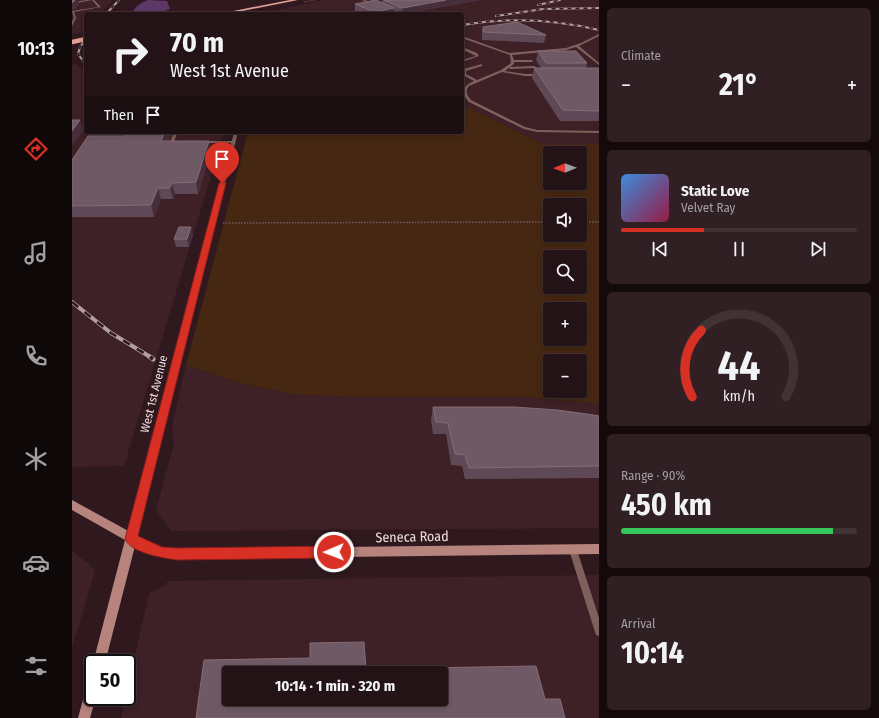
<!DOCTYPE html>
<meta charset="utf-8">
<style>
:root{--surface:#241316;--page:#302023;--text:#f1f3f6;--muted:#a39ea1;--line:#413235;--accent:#d93025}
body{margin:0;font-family:"Fira Sans Condensed",sans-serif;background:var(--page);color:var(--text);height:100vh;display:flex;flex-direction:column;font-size:15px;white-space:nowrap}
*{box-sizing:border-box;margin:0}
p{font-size:13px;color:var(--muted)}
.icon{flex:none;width:22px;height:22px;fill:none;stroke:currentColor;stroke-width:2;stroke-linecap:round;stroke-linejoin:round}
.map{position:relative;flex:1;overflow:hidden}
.drawer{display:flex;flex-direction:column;gap:8px;padding:8px;background:#140a0c;width:280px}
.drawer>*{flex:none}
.top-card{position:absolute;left:12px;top:12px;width:380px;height:122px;border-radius:4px;box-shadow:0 2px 6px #0003,0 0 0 1px var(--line);background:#241316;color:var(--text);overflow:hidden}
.needle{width:26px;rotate:269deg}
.controls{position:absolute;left:471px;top:146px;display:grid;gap:8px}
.controls a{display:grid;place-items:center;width:44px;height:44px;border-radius:4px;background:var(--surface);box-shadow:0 2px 6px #0003,0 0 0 1px var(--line);font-size:20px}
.speed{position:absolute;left:12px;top:654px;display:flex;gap:8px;font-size:20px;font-weight:700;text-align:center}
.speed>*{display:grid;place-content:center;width:52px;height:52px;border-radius:50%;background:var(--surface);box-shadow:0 2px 6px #0003,0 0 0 1px var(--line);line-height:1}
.speed .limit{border:2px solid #111;border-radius:6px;background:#fff;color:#111}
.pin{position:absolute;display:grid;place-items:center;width:34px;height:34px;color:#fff;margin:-41px -17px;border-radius:50% 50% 50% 0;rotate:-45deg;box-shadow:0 0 4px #0007}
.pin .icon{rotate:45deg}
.me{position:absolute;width:44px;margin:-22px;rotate:269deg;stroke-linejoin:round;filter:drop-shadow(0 0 3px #0008)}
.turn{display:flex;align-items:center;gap:14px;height:84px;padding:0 20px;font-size:18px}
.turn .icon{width:52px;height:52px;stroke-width:2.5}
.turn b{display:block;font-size:28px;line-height:34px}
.then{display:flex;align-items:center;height:38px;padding:0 20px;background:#0003;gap:8px;font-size:15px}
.big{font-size:30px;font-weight:700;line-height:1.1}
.drawer .tile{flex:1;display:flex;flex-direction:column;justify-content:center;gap:6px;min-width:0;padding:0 14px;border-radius:6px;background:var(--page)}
.drawer .dial{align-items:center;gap:0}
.dial svg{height:104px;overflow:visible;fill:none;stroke:var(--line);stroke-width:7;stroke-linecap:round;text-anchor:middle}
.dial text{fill:var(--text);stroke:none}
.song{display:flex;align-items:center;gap:12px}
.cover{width:48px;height:48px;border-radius:6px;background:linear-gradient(135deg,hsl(210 70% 55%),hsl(340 70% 35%))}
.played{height:4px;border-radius:2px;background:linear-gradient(90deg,var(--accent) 35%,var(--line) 35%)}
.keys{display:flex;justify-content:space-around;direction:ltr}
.heat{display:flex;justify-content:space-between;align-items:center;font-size:22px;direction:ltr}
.charge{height:6px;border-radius:3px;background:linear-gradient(90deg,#34c759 90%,var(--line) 0)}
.trip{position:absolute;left:150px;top:666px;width:226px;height:40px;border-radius:4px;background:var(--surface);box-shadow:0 2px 6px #0003,0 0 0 1px var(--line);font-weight:700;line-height:40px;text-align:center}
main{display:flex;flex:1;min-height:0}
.tabs{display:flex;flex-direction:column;width:72px;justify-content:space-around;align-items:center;background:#0e0809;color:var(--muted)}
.tabs .icon{width:28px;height:28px}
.tabs .active{color:var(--accent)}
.tabs b{font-size:18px;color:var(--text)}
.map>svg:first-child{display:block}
.built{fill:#3e2027;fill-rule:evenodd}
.green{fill:#462712;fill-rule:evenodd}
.water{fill:#5d3768}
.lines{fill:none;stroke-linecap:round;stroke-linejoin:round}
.path-far1{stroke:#735e62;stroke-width:1;stroke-dasharray:1.5 1.5;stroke-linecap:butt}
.path{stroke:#735e62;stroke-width:1.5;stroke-dasharray:1.5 1.5;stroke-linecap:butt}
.lane{fill:#7f605c;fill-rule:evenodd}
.secondary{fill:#b6847d;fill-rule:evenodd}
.primary{fill:#e0a096;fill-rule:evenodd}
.rail-far2-casing{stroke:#b29fa3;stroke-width:2}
.rail-far1-casing{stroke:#b29fa3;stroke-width:4}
.rail-casing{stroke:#b29fa3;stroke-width:5}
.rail-far2{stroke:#30191e;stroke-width:1.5;stroke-dasharray:4;stroke-linecap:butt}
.rail-far1{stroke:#30191e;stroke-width:2.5;stroke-dasharray:8;stroke-linecap:butt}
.rail{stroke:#30191e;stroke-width:3.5;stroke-dasharray:10;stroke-linecap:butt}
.primary-bridge{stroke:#e0a096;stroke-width:4.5}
.wall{fill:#604956}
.shaded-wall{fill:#462f3a}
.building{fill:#6f5965;stroke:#836d78;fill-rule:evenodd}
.route{fill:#d93025;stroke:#8d1f18}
.labels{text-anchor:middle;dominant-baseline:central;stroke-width:3;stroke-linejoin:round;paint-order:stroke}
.street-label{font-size:12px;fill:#eddcdf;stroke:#30191e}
.near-street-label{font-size:14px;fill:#eddcdf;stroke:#30191e}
</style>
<main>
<nav class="tabs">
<b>10:13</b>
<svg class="icon active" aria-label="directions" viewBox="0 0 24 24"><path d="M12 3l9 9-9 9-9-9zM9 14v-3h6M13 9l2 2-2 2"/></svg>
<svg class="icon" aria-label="music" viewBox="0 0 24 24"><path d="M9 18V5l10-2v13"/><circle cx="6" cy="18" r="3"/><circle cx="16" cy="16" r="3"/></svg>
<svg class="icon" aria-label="phone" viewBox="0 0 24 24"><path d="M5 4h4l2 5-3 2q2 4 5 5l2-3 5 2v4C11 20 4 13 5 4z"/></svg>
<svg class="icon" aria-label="climate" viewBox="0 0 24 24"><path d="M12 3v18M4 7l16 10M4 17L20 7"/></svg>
<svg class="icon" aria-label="car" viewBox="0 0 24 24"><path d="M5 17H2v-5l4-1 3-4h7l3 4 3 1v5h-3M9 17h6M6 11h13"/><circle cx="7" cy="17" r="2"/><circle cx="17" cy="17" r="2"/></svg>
<svg class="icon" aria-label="filters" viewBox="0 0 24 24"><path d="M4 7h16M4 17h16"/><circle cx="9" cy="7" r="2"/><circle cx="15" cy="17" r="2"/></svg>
</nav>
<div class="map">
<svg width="527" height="718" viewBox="0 0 527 718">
<rect width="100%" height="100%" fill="#30191e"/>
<!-- built -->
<g class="built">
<polygon points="11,0 41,0 27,14 14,14 14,27 9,33 0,34 0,2"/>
<polygon points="252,0 527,0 527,144 470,144 396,107 390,107 390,14 199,14 194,12"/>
<polygon points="4,64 14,72 14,132 152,132 52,466 0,467 0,65"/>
<polygon points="114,365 164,382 219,394 280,397 454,397 527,404 527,528 99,531 84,510 102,443 100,426"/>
<polygon points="0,551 17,564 23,571 0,648"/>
<path d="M527 575V718H49L77 593 92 586 96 581ZM157 673H369V699H157Z"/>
</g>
<!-- green -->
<path class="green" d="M390 107H396L470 144H527V404L454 397H280L219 394 164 382 114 365 176 132H390ZM478 153H508V183H478ZM478 205H508V235H478ZM478 257H508V287H478ZM478 309H508V339H478ZM478 361H508V391H478Z"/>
<!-- water -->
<path class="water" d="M76 0 95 1 98 9 85 14H60C62 7 70 2 76 0Z"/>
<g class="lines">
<!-- path-far1 -->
<polyline class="path-far1" points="232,2 243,0"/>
<!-- path -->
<g class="path">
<polyline points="508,222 527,222"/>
<polyline points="151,223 478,222"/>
</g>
<!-- lane -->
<g class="lane">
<polygon points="15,0 22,0 29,7 2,12 4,18 0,26 0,22 2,18 0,11 26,7 20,0 0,4 0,2"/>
<polygon points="290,0 293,0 302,5 300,5"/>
<polygon points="314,9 316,9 326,14 323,14 314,11"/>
<path d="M527 34V36L507 46 527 63V65L504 47 494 50 440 55 442 60H460L461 61 460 62H442V64L433 71 453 74H468L469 76H453L430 72 397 86C393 91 395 95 399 100L453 127 465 130 527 131V133L465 132 452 129 397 102C388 92 391 86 402 81L391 75 392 69 410 64V66L394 71V74L405 80 429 70 439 63 438 55 390 38V36L437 53 494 48 509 43Z"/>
<polygon points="390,47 405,53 407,56 390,62 390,60 404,56 390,49"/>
<polygon points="463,66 464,68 438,69 437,68 438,67"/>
<polygon points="102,132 106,132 102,141 106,141 106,143 100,143 98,142"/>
<polygon points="162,132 166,132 63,539 62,542 59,543 56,542 55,539 159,143 131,143 129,142 131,141 160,141"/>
<polygon points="501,546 504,547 505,550 527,618 527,636 524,635 523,632 497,550 498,547"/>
</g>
<!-- secondary -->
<g class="secondary">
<path d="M0 500 80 544 90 548 105 549 527 544V554L105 559C88 558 77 554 63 546L33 663H21L53 540 0 510Z"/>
<polygon points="21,679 21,697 24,697 18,718 6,718 15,685 17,681"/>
</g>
<!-- primary -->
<polygon class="primary" points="218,0 226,0 155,14 146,14"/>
<defs>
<g id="rail-far2">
<polyline points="466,5 488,0"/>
<polyline points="34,14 47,0"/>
<polyline points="424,16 471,9 527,8"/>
<path d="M390 25C437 17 481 19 527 30"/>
<polyline points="14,39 8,47 6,54 14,65"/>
</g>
<polyline id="rail-far1" points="0,302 39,333 80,358"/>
<polyline id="rail" points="78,357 81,359"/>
</defs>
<!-- rail-far2 casing -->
<use href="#rail-far2" class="rail-far2-casing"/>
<!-- rail-far1 casing -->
<use href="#rail-far1" class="rail-far1-casing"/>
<!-- rail casing -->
<use href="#rail" class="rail-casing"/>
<!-- rail-far2 -->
<use href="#rail-far2" class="rail-far2"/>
<!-- rail-far1 -->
<use href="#rail-far1" class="rail-far1"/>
<!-- rail -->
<use href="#rail" class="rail"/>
<!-- primary-bridge -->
<polyline class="primary-bridge" points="0,42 14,39"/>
</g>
<!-- wall -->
<g class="wall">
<polygon points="310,0 408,0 331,14 322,11 322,14 289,14 283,12 283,4 310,3"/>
<polygon points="411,27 474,35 472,43 410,40 410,34"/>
<polygon points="466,51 515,63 514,68 527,68 527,121 488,121 460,78 462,68 469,68 464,60"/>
<polygon points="96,141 137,141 139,151 126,194 103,194 101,199 89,199 82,217 0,217 0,160"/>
<polygon points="121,235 117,247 104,247 102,239"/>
<polygon points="361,407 527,416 527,478 393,479 390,466 379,465 374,434 361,434 359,419"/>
</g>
<!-- shaded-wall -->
<g class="shaded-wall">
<polygon points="3,0 6,0 8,4 3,9 0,10 0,3"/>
<polygon points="374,0 408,0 330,14 330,8"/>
<polygon points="322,8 322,14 303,14 303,12"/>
<polygon points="8,120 11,131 0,146 0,131"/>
<polygon points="93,132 100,132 92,152 89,141"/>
<polygon points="137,141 139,151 126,194 124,182"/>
<polygon points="100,183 103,194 101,199 98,188"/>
<polygon points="86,188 89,199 82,217 79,205"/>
<polygon points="119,227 121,235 117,247 115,239"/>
</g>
<!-- building -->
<g class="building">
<polygon points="0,0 3,0 0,3"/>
<polygon points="304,0 322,8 303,12 283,4"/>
<polygon points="312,0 374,0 330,8"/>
<polygon points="445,22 474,35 411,32 411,27"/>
<polygon points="466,51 504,51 515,63 474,63"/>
<polygon points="462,68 527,68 527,111 491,110"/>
<polygon points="0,120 8,120 0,131"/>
<polygon points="56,132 93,132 89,141 137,141 124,182 100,183 98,188 86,188 79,205 0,206 0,160 16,136 54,136"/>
<polygon points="107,227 119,227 115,239 102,239"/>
<polygon points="361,407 442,407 485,410 522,415 527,416 527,466 397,468 393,455 383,454 376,423 364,422"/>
<path d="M292 642 294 669 464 666 473 699H488L493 718H124L132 660 238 658V643ZM157 673H369V699H157Z"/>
</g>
<!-- route -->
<path class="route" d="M150 181 154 183 66 536 90 547 105 548 262 546 266 548 268 552 266 556 262 558 105 560C91 558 59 553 53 539L147 183Z"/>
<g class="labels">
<!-- street labels -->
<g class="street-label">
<text transform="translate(82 394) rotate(-76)">West 1st Avenue</text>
</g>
<!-- near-street labels -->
<g class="near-street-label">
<text transform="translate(340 537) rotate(-1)">Seneca Road</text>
</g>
</g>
</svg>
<div class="controls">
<a><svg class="needle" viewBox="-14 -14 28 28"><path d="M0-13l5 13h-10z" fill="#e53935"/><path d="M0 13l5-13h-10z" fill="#a39ea1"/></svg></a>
<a><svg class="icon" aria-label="sound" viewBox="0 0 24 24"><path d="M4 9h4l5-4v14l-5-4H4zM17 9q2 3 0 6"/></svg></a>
<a><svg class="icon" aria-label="search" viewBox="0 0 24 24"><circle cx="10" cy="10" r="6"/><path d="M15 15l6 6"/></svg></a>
<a>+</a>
<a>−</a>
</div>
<div class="speed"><div class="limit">50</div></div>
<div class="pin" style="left:150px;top:183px;background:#d93025"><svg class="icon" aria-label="arrive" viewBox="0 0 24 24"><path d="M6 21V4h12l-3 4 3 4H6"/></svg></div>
<svg class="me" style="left:262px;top:552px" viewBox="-20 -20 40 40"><circle r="17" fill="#d93025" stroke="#fff" stroke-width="3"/><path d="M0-11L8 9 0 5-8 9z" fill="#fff"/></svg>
<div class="trip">10:14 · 1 min · 320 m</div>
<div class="top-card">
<div class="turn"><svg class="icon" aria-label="right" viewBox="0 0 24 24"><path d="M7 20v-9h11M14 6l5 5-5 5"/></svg><div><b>70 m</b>West 1st Avenue</div></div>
<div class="then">Then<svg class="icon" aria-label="arrive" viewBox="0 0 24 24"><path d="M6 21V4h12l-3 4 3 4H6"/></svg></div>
</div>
</div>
<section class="drawer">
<div class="tile"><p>Climate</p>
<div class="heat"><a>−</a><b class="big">21°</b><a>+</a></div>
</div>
<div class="tile">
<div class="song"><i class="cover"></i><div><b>Static Love</b><p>Velvet Ray</p></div></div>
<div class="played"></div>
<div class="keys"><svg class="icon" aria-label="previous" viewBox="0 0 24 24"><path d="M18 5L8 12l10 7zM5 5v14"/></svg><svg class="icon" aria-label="pause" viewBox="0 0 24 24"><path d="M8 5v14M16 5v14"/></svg><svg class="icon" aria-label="next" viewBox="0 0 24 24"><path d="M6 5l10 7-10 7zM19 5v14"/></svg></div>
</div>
<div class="tile dial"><svg viewBox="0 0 100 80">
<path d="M14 69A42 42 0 1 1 86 69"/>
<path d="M14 69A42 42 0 0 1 21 18" stroke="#d93025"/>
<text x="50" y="56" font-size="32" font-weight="700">44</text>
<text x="50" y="72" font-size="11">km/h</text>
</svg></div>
<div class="tile"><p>Range · 90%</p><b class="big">450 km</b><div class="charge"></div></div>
<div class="tile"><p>Arrival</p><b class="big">10:14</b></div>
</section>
</main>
